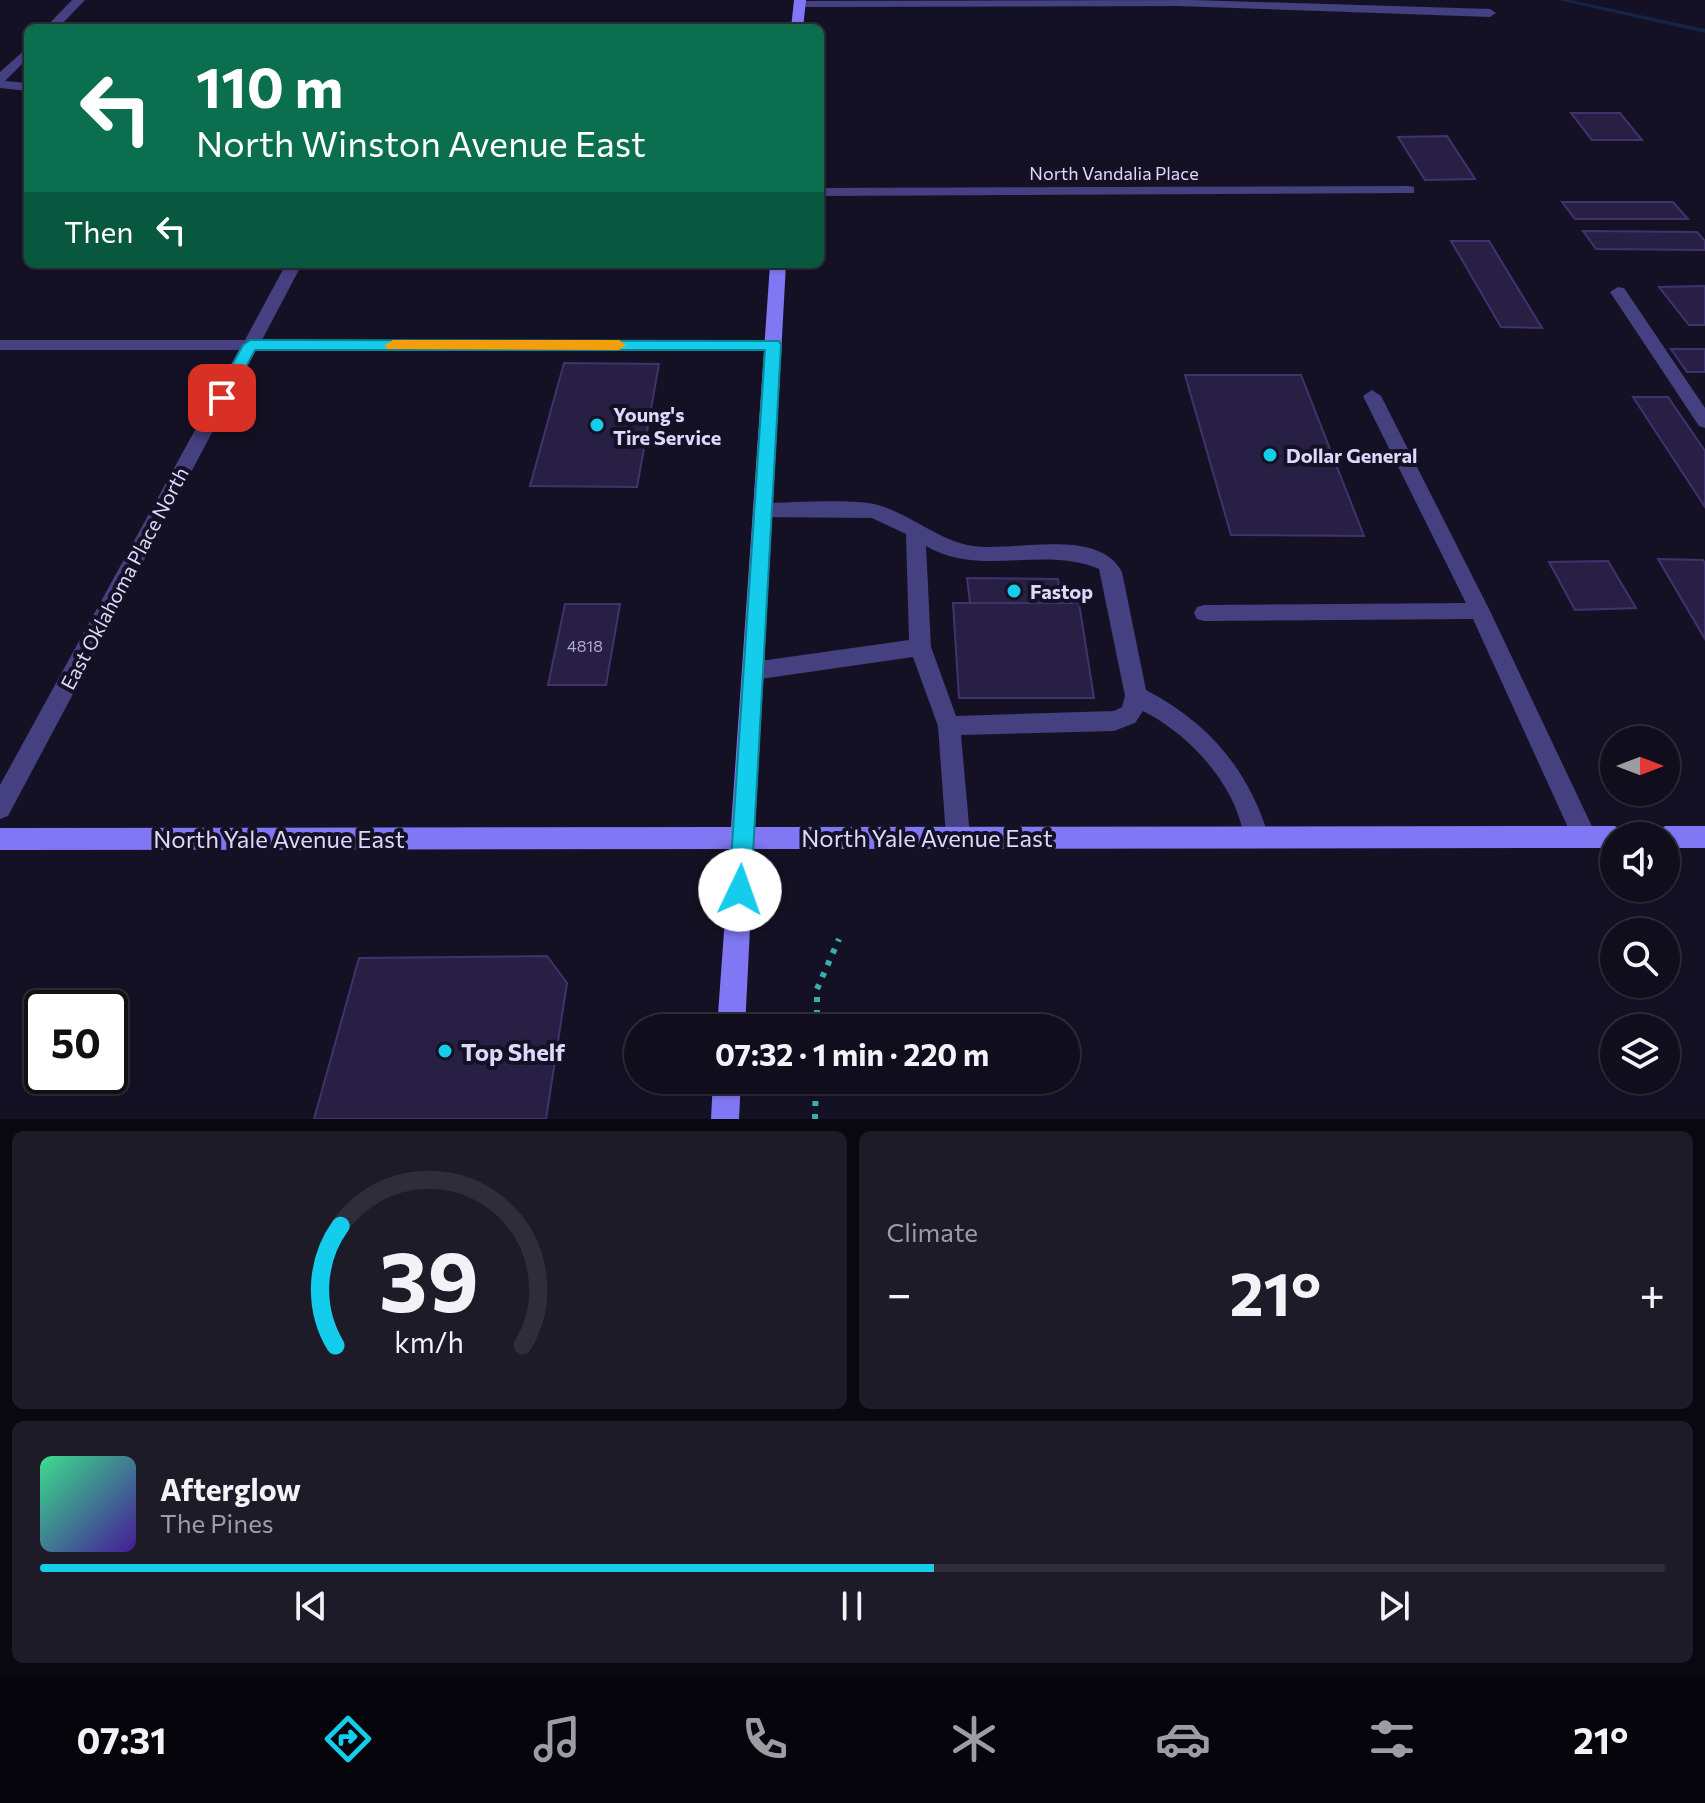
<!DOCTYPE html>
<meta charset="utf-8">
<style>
:root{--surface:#100d1c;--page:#1e1b29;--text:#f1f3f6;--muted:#9c9ca3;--line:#302d3b;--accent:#14ccec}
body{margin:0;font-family:Commissioner,sans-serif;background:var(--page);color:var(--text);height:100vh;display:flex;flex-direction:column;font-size:30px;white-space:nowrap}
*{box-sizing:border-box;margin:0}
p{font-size:26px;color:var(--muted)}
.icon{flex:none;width:44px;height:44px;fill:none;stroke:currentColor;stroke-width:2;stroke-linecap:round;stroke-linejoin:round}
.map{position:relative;height:1119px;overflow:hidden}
.drawer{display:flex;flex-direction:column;gap:12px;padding:12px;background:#09070f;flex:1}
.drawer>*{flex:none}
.hud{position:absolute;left:24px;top:24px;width:800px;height:244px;border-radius:12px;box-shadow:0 2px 6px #0004,0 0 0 2px var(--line);background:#0b6e4f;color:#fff;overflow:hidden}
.needle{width:52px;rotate:90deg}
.buttons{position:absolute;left:1600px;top:726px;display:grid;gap:16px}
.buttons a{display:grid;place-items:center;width:80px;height:80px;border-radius:50%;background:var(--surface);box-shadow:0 2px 6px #0004,0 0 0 2px var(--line);font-size:40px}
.speed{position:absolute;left:24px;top:990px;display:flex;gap:16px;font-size:40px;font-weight:700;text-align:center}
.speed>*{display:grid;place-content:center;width:104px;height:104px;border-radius:50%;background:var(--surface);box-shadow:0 2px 6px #0004,0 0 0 2px var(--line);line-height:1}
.speed .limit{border:4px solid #111;border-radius:12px;background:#fff;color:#111}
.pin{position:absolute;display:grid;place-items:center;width:68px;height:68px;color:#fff;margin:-34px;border-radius:16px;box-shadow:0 4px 12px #0006}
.me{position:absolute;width:88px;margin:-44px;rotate:3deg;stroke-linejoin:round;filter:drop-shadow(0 0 6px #0008)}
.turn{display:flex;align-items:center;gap:28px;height:168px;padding:0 40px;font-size:36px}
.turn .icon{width:104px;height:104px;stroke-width:2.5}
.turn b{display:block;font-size:56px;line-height:68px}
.then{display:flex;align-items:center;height:76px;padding:0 40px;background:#0003;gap:16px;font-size:30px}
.big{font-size:60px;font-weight:700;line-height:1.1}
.drawer .tile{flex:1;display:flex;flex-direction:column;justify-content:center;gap:12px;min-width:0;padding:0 28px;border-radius:12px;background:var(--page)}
.drawer .dial{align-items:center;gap:0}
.dial svg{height:208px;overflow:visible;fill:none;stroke:var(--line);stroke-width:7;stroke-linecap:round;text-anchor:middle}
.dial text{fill:var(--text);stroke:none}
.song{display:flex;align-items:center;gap:24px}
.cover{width:96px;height:96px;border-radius:12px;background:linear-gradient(135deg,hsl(150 70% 55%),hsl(260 70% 35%))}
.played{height:8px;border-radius:4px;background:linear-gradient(90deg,var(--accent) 55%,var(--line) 55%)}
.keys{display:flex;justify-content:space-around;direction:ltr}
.heat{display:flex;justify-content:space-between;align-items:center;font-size:44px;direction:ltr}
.drawer .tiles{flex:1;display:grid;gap:12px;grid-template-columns:1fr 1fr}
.tile:last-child{grid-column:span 2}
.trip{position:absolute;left:624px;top:1014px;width:456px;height:80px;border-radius:40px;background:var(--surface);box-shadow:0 2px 6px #0004,0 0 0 2px var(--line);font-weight:700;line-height:80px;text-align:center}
.dock{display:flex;height:128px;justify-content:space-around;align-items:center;background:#06050b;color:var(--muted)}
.dock .icon{width:56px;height:56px}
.dock .on{color:var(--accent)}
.dock b{font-size:36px;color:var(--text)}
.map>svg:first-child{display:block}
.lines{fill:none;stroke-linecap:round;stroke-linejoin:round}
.stream{fill:#122447;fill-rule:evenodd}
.building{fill:#281f44;stroke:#41326e;stroke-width:2}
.path{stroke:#39aead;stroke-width:6;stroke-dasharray:5 8;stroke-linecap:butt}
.lane{fill:#454080;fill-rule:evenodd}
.street{fill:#454080;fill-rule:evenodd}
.secondary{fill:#8077f4;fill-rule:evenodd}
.route{fill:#14ccec;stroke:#0d8599;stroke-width:2}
.slow{fill:#f59e0b}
.poi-dot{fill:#14ccec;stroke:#151125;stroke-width:3}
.labels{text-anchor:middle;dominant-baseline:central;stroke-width:8;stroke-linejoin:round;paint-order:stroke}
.number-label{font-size:16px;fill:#b0aace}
.far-street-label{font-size:18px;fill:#ded8fc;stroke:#151125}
.poi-label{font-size:20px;font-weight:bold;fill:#ded8fc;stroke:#151125;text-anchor:start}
.street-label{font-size:20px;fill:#ded8fc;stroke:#151125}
.near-street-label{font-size:24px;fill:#ded8fc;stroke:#151125}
.near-poi-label{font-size:24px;font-weight:bold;fill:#ded8fc;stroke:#151125;text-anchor:start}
</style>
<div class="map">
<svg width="1705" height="1119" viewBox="0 0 1705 1119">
<rect width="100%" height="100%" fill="#151125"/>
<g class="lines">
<!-- stream -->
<polygon class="stream" points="1558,0 1571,0 1705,29 1705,33"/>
</g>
<!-- building -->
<g class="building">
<polygon points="1571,113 1620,113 1642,140 1592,140"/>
<polygon points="1447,136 1475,179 1425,180 1398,137"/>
<polygon points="1562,202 1673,202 1688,219 1575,219"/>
<polygon points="1583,231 1697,232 1705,241 1705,250 1596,249"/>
<polygon points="1451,241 1489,241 1542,328 1501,327"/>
<polygon points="1705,286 1705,325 1689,325 1659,287"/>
<polygon points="1671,349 1705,349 1705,372 1687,372"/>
<polygon points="564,363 659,364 637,487 530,486"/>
<polygon points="1185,375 1301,375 1364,536 1231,535"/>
<polygon points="1633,397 1668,397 1705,451 1705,507"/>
<polygon points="1658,559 1703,560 1705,563 1705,639"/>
<polygon points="1608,561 1636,608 1575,610 1549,562"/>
<polygon points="967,578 1058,579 1061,603 970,603"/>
<polygon points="953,603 1079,603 1094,698 959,698"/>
<polygon points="565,604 620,604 606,685 548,685"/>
<polygon points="547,956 567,983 546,1119 314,1119 359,958"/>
</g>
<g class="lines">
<!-- path -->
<g class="path">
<polyline points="817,1028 817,989 839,939"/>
<polyline points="815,1119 816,1080"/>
</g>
<!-- lane -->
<g class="lane">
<polygon points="1618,287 1624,288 1705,408 1705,428 1699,426 1610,292"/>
<polygon points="1372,390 1381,396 1490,611 1597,837 1594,845 1585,848 1576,845 1473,619 1204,621 1197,619 1194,613 1197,607 1204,605 1466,603 1363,396"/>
<path d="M762 503C790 503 854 498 878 505 912 515 939 541 973 546 1016 552 1098 527 1122 572L1146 690C1209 723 1248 769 1269 837L1266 845 1257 848 1248 845C1242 830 1239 813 1231 798 1212 761 1180 730 1143 711L1135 723 1114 731 961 735 970 836 967 844 958 847 949 844 946 836 938 726 913 657 753 680 745 677 742 671 745 665 753 662 909 640 906 534 872 518 762 517 752 510ZM926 546C980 578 1045 545 1099 569L1125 696 1122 707 1114 711 956 716 931 647Z"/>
</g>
<!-- street -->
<g class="street">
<polygon points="72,0 85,0 58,28 45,28"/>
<polygon points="1192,0 1490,9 1496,13 1490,17 1177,6 800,7 794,4 800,1"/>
<polygon points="28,47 28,58 5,81 28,83 28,91 0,88 0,72"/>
<polygon points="1409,186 1414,187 1414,193 820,196 820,188"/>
<polygon points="286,264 302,264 262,340 773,340 781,345 773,350 256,350 8,816 0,819 0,785 239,350 0,350 0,340 245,340"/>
</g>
<!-- secondary -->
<g class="secondary">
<polygon points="794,0 806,0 803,28 791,28"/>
<polygon points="770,264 786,264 755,827 1614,826 1623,829 1626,836 1614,836 1614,848 754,849 745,1028 717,1028 730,849 0,850 0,828 731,827"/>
<polygon points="1666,826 1705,826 1705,848 1666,848 1666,836 1654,836 1657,829"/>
<polygon points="713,1080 741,1080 739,1119 711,1119"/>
</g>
</g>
<!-- route -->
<polygon class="route" points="250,340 779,341 781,345 751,890 748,898 740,901 732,898 729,890 765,350 255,350 227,402 216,402 214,398 243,345"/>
<!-- slow -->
<polygon class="slow" points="393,340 619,340 626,345 619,350 387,349 385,345"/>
<!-- markers -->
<g class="poi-dot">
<circle cx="597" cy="425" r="8"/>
<circle cx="1270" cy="455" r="8"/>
<circle cx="1014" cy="591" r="8"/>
<circle cx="445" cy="1051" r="8"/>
</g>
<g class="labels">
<!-- number labels -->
<g class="number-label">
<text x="585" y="645">4818</text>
</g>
<!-- far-street labels -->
<g class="far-street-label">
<text x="1114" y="173">North Vandalia Place</text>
</g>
<!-- poi labels -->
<g class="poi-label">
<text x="613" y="414">Young's<tspan x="613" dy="23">Tire Service</tspan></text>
<text x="1286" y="455">Dollar General</text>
<text x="1030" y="591">Fastop</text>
</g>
<!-- street labels -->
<g class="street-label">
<text transform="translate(124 578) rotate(-62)">East Oklahoma Place North</text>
</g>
<!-- near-street labels -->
<g class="near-street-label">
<text x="927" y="837">North Yale Avenue East</text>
<text x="279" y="838">North Yale Avenue East</text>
</g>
<!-- near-poi labels -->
<g class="near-poi-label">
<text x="461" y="1051">Top Shelf</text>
</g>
</g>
</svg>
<div class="buttons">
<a><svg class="needle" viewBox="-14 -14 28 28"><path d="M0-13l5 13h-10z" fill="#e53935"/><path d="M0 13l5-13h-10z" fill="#9c9ca3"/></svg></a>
<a><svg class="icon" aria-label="sound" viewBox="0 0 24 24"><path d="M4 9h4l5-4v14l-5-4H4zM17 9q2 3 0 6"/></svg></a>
<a><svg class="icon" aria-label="search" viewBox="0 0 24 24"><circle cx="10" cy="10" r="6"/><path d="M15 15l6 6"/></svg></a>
<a><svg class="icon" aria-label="layers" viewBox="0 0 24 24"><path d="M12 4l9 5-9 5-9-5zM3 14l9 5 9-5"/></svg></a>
</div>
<div class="speed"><div class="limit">50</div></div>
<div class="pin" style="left:222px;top:398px;background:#d93025"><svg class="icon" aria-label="arrive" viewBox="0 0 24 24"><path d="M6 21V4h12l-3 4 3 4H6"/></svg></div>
<svg class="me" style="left:740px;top:890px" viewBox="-20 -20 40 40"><circle r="19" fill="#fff"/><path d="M0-13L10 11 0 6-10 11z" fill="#14ccec"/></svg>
<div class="trip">07:32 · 1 min · 220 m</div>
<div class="hud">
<div class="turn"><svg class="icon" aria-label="left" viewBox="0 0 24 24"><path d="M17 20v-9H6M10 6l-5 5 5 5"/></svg><div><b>110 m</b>North Winston Avenue East</div></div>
<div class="then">Then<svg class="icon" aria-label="left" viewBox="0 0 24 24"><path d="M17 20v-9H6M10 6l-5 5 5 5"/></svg></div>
</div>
</div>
<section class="drawer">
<div class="tiles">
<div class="tile dial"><svg viewBox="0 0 100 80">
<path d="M14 69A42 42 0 1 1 86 69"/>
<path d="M14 69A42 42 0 0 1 16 23" stroke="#14ccec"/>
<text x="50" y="56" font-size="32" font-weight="700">39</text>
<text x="50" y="72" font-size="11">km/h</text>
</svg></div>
<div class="tile"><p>Climate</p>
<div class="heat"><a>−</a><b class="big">21°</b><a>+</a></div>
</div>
<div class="tile">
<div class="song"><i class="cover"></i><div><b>Afterglow</b><p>The Pines</p></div></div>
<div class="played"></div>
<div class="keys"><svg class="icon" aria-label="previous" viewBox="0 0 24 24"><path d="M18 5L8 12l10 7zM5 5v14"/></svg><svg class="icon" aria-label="pause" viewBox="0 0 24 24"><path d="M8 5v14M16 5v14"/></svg><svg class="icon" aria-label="next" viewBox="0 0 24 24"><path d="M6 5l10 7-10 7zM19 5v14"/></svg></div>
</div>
</div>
</section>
<nav class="dock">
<b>07:31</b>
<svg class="icon on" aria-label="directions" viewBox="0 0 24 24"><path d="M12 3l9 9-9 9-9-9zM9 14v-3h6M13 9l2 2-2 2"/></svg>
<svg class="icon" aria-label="music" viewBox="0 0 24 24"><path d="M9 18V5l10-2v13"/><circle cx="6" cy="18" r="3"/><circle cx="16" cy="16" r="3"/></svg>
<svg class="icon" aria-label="phone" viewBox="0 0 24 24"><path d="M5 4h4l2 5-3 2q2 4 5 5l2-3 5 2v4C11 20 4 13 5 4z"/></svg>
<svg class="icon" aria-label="climate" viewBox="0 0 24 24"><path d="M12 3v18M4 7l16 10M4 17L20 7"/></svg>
<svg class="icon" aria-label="car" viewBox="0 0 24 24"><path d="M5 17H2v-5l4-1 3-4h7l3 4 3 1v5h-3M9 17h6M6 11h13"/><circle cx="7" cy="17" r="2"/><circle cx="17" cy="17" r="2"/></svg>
<svg class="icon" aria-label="filters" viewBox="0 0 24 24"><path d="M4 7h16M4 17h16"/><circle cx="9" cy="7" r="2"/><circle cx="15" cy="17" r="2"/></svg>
<b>21°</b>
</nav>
